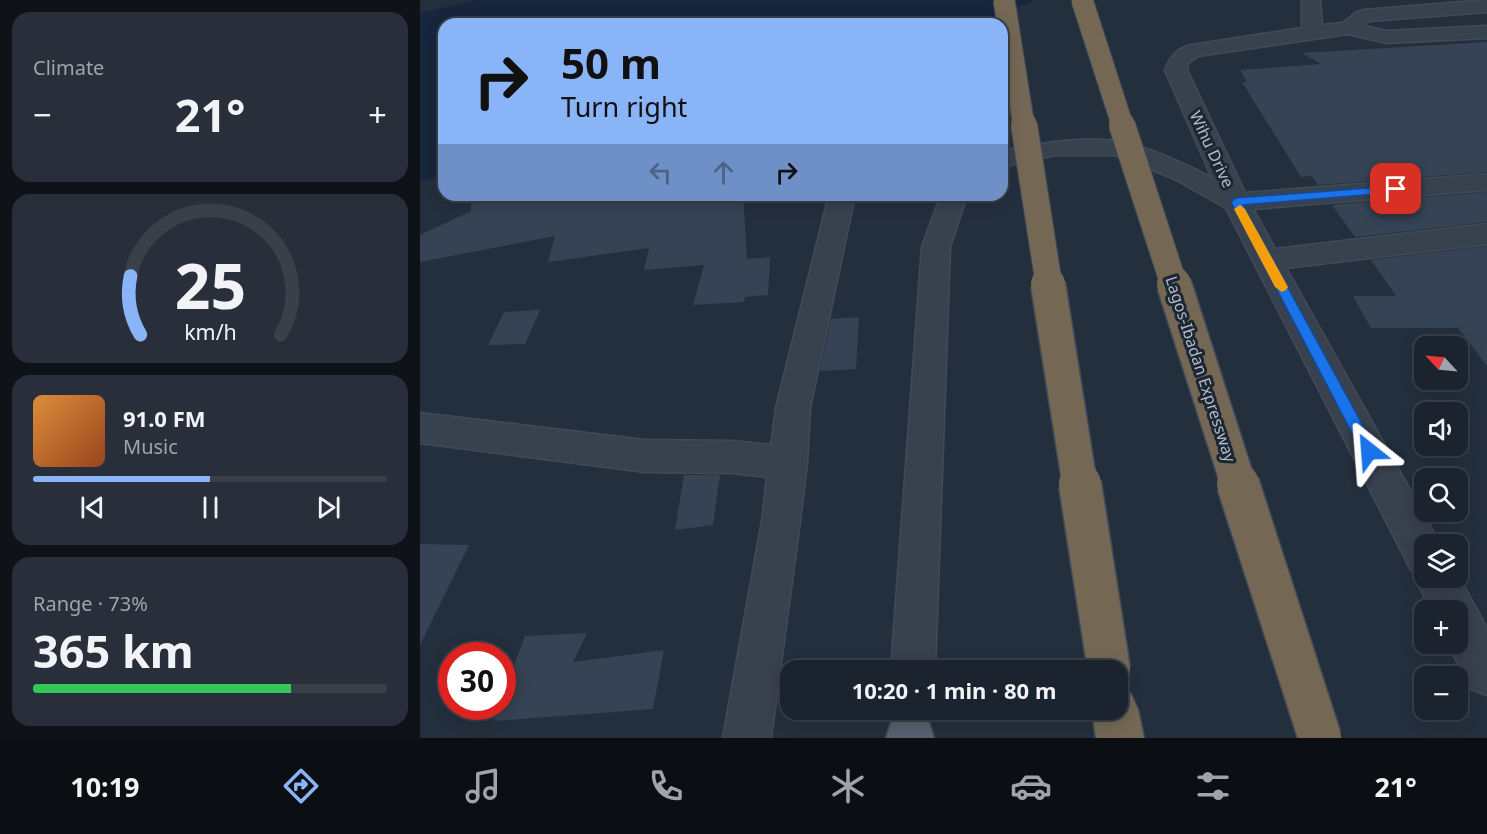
<!DOCTYPE html>
<meta charset="utf-8">
<style>
:root{--surface:#1b232e;--page:#282f3a;--text:#f1f3f6;--muted:#a0a4aa;--line:#39404a;--accent:#8ab4f8}
body{margin:0;font-family:"Noto Sans",sans-serif;background:var(--page);color:var(--text);height:100vh;display:flex;flex-direction:column;font-size:22px;white-space:nowrap}
*{box-sizing:border-box;margin:0}
p{font-size:20px;color:var(--muted)}
.icon{flex:none;width:33px;height:33px;fill:none;stroke:currentColor;stroke-width:2;stroke-linecap:round;stroke-linejoin:round}
.map{position:relative;flex:1;overflow:hidden}
.panel{display:flex;flex-direction:column;gap:12px;padding:12px;background:#0f1319;width:420px}
.panel>*{flex:none}
.guide{position:absolute;left:18px;top:18px;width:570px;height:183px;border-radius:18px;box-shadow:0 3px 15px #0003,0 0 0 2px var(--line);background:#8ab4f8;color:#111;overflow:hidden}
.needle{width:39px;rotate:296deg}
.buttons{position:absolute;left:994px;top:336px;display:grid;gap:12px}
.buttons a{display:grid;place-items:center;width:54px;height:54px;border-radius:12px;background:var(--surface);box-shadow:0 3px 15px #0003,0 0 0 2px var(--line);font-size:30px}
.speed{position:absolute;left:18px;top:642px;display:flex;gap:12px;font-size:30px;font-weight:700;text-align:center}
.speed>*{display:grid;place-content:center;width:78px;height:78px;border-radius:50%;background:var(--surface);box-shadow:0 3px 15px #0003,0 0 0 2px var(--line);line-height:1}
.speed .limit{border:9px solid #d22;background:#fff;color:#111}
.pin{position:absolute;display:grid;place-items:center;width:51px;height:51px;color:#fff;margin:-26px;border-radius:12px;box-shadow:0 3px 9px #0006}
.me{position:absolute;width:66px;margin:-33px;rotate:332deg;stroke-linejoin:round;filter:drop-shadow(0 0 4px #0008)}
.turn{display:flex;align-items:center;gap:21px;height:126px;padding:0 24px;font-size:27px}
.turn .icon{width:78px;height:78px;stroke-width:2.5}
.turn b{display:block;font-size:42px;line-height:51px}
.lanes{display:flex;align-items:center;height:57px;padding:0 24px;background:#0003;justify-content:center;gap:30px;direction:ltr}
.lanes .off{opacity:.35}
.big{font-size:45px;font-weight:700;line-height:1.1}
.panel .card{flex:1;display:flex;flex-direction:column;justify-content:center;gap:9px;min-width:0;padding:0 21px;border-radius:18px;background:var(--page)}
.panel .dial{align-items:center;gap:0}
.dial svg{height:156px;overflow:visible;fill:none;stroke:var(--line);stroke-width:7;stroke-linecap:round;text-anchor:middle}
.dial text{fill:var(--text);stroke:none}
.song{display:flex;align-items:center;gap:18px}
.cover{width:72px;height:72px;border-radius:9px;background:linear-gradient(135deg,hsl(30 70% 55%),hsl(20 70% 35%))}
.played{height:6px;border-radius:3px;background:linear-gradient(90deg,var(--accent) 50%,var(--line) 50%)}
.keys{display:flex;justify-content:space-around;direction:ltr}
.heat{display:flex;justify-content:space-between;align-items:center;font-size:33px;direction:ltr}
.charge{height:9px;border-radius:4px;background:linear-gradient(90deg,#34c759 73%,var(--line) 0)}
.trip{position:absolute;left:360px;top:660px;width:348px;height:60px;border-radius:18px;background:var(--surface);box-shadow:0 3px 15px #0003,0 0 0 2px var(--line);font-weight:700;line-height:60px;text-align:center}
.tabs{display:flex;height:96px;justify-content:space-around;align-items:center;background:#0b0e12;color:var(--muted)}
.tabs .icon{width:42px;height:42px}
.tabs .current{color:var(--accent)}
.tabs b{font-size:27px;color:var(--text)}
main{display:flex;flex:1;min-height:0}
.map>svg:first-child{display:block}
.water{fill:#17263c}
.building{fill:#364354}
.lines{fill:none;stroke-linecap:round;stroke-linejoin:round}
.minor-casing{stroke:#414a57;stroke-width:3}
.major-casing{stroke:#414a57;stroke-width:3}
.highway-casing{stroke:#434c59;stroke-width:3}
.minor{fill:#38414e;fill-rule:evenodd}
.major{fill:#56606e;fill-rule:evenodd}
.highway{fill:#746855;fill-rule:evenodd}
.highway-bridge-far3-casing{stroke:#434c59;stroke-width:23;stroke-linecap:butt}
.highway-bridge-far2-casing{stroke:#434c59;stroke-width:28;stroke-linecap:butt}
.highway-bridge-far1-casing{stroke:#434c59;stroke-width:37;stroke-linecap:butt}
.highway-bridge-casing{stroke:#434c59;stroke-width:45;stroke-linecap:butt}
.highway-bridge-far3{stroke:#746855;stroke-width:21}
.highway-bridge-far2{stroke:#746855;stroke-width:26}
.highway-bridge-far1{stroke:#746855;stroke-width:34}
.highway-bridge{stroke:#746855;stroke-width:42}
.route{fill:#1a73e8;stroke:#114b97;stroke-width:1.5}
.slow{fill:#f59e0b}
.labels{text-anchor:middle;dominant-baseline:central;stroke-width:6;stroke-linejoin:round;paint-order:stroke}
.street-label{font-size:16px;fill:#b4bcc9;stroke:#1d2633}
</style>
<main>
<section class="panel">
<div class="card"><p>Climate</p>
<div class="heat"><a>−</a><b class="big">21°</b><a>+</a></div>
</div>
<div class="card dial"><svg viewBox="0 0 100 80">
<path d="M14 69A42 42 0 1 1 86 69"/>
<path d="M14 69A42 42 0 0 1 9 39" stroke="#8ab4f8"/>
<text x="50" y="56" font-size="32" font-weight="700">25</text>
<text x="50" y="72" font-size="11">km/h</text>
</svg></div>
<div class="card">
<div class="song"><i class="cover"></i><div><b>91.0 FM</b><p>Music</p></div></div>
<div class="played"></div>
<div class="keys"><svg class="icon" aria-label="previous" viewBox="0 0 24 24"><path d="M18 5L8 12l10 7zM5 5v14"/></svg><svg class="icon" aria-label="pause" viewBox="0 0 24 24"><path d="M8 5v14M16 5v14"/></svg><svg class="icon" aria-label="next" viewBox="0 0 24 24"><path d="M6 5l10 7-10 7zM19 5v14"/></svg></div>
</div>
<div class="card"><p>Range · 73%</p><b class="big">365 km</b><div class="charge"></div></div>
</section>
<div class="map">
<svg width="1067" height="738" viewBox="0 0 1067 738">
<rect width="100%" height="100%" fill="#242f3e"/>
<!-- water -->
<polygon class="water" points="56,0 616,0 556,24 24,24 24,175 0,182 0,13"/>
<!-- building -->
<g class="building">
<polygon points="1067,42 1067,172 898,185 892,176 881,177 822,82 827,82 820,70 901,64 882,53"/>
<polygon points="1067,192 1067,222 935,237 912,205"/>
<polygon points="86,195 323,195 327,259 350,257 348,295 325,297 324,302 273,305 284,265 224,270 229,248 128,262 135,236 0,262 0,235 51,211 51,204"/>
<polygon points="1067,246 1067,366 1038,328 951,328 933,296 976,296 951,260"/>
<polygon points="120,310 105,344 68,345 84,312"/>
<polygon points="439,317 436,369 400,371 411,319"/>
<polygon points="264,475 300,475 293,525 255,530"/>
<polygon points="0,544 49,545 0,645"/>
<polygon points="167,633 153,662 244,650 233,709 74,721 79,706 82,706 82,697 105,636"/>
</g>
<g class="lines">
<defs>
<g id="minor">
<path d="M882 0H900L902 25 923 23 937 12 944 10 1067 0V12L949 21 944 26 967 31 1067 26V38L967 43 928 34 778 56 769 62 767 70 825 193 1067 174V190L833 209 855 249 1067 224V244L866 268 1019 542 1020 544H1005V578L1038 576 1067 628V695L1051 689 1028 644H1038V610H1011L995 578 997 573 991 570 806 208 753 178 694 155H635L582 167V151C620 144 659 136 697 141 722 144 770 166 792 178L745 70C751 56 757 48 772 45L882 28Z"/>
<polygon points="409,195 435,195 390,408 387,463 380,521 351,738 303,738 342,521 347,477 312,473 225,472 0,443 0,413 225,440 312,441 351,445 356,408"/>
<polygon points="521,195 547,195 530,247 515,670 471,670 502,247"/>
</g>
<polygon id="major" points="490,710 507,717 514,738 466,738 473,717"/>
<polygon id="highway" points="698,688 711,694 718,710 724,738 676,738 672,710 698,710"/>
</defs>
<!-- minor casing -->
<use href="#minor" class="minor-casing"/>
<!-- major casing -->
<use href="#major" class="major-casing"/>
<!-- highway casing -->
<use href="#highway" class="highway-casing"/>
<!-- minor -->
<use href="#minor" class="minor"/>
<!-- major -->
<use href="#major" class="major"/>
<!-- highway -->
<use href="#highway" class="highway"/>
<defs>
<g id="highway-bridge-far3">
<polyline points="584,0 604,127"/>
<polyline points="662,0 703,127"/>
</g>
<g id="highway-bridge-far2">
<polyline points="604,125 629,285"/>
<polyline points="702,125 754,285"/>
</g>
<g id="highway-bridge-far1">
<polyline points="628,284 660,486"/>
<polyline points="754,284 819,486"/>
</g>
<g id="highway-bridge">
<polyline points="660,484 689,670"/>
<polyline points="818,484 900,738"/>
</g>
</defs>
<!-- highway-bridge-far3 casing -->
<use href="#highway-bridge-far3" class="highway-bridge-far3-casing"/>
<!-- highway-bridge-far2 casing -->
<use href="#highway-bridge-far2" class="highway-bridge-far2-casing"/>
<!-- highway-bridge-far1 casing -->
<use href="#highway-bridge-far1" class="highway-bridge-far1-casing"/>
<!-- highway-bridge casing -->
<use href="#highway-bridge" class="highway-bridge-casing"/>
<!-- highway-bridge-far3 -->
<use href="#highway-bridge-far3" class="highway-bridge-far3"/>
<!-- highway-bridge-far2 -->
<use href="#highway-bridge-far2" class="highway-bridge-far2"/>
<!-- highway-bridge-far1 -->
<use href="#highway-bridge-far1" class="highway-bridge-far1"/>
<!-- highway-bridge -->
<use href="#highway-bridge" class="highway-bridge"/>
</g>
<!-- route -->
<polygon class="route" points="976,186 980,187 980,192 823,205 954,446 957,451 954,456 949,457 944,456 811,202 816,198"/>
<!-- slow -->
<polygon class="slow" points="820,205 825,209 868,287 866,290 862,292 855,287 814,209"/>
<g class="labels">
<!-- street labels -->
<g class="street-label">
<text transform="translate(792 149) rotate(65)">Wihu Drive</text>
<text transform="translate(781 369) rotate(72)">Lagos-Ibadan Expressway</text>
</g>
</g>
</svg>
<div class="buttons">
<a><svg class="needle" viewBox="-14 -14 28 28"><path d="M0-13l5 13h-10z" fill="#e53935"/><path d="M0 13l5-13h-10z" fill="#a0a4aa"/></svg></a>
<a><svg class="icon" aria-label="sound" viewBox="0 0 24 24"><path d="M4 9h4l5-4v14l-5-4H4zM17 9q2 3 0 6"/></svg></a>
<a><svg class="icon" aria-label="search" viewBox="0 0 24 24"><circle cx="10" cy="10" r="6"/><path d="M15 15l6 6"/></svg></a>
<a><svg class="icon" aria-label="layers" viewBox="0 0 24 24"><path d="M12 4l9 5-9 5-9-5zM3 14l9 5 9-5"/></svg></a>
<a>+</a>
<a>−</a>
</div>
<div class="speed"><div class="limit">30</div></div>
<div class="pin" style="left:976px;top:189px;background:#d93025"><svg class="icon" aria-label="arrive" viewBox="0 0 24 24"><path d="M6 21V4h12l-3 4 3 4H6"/></svg></div>
<svg class="me" style="left:949px;top:451px" viewBox="-20 -20 40 40"><path d="M0-17L14 15 0 8-14 15z" fill="#1a73e8" stroke="#fff" stroke-width="4"/></svg>
<div class="trip">10:20 · 1 min · 80 m</div>
<div class="guide">
<div class="turn"><svg class="icon" aria-label="right" viewBox="0 0 24 24"><path d="M7 20v-9h11M14 6l5 5-5 5"/></svg><div><b>50 m</b>Turn right</div></div>
<div class="lanes"><svg class="icon off" aria-label="left" viewBox="0 0 24 24"><path d="M17 20v-9H6M10 6l-5 5 5 5"/></svg><svg class="icon off" aria-label="ahead" viewBox="0 0 24 24"><path d="M12 20V5M6 11l6-6 6 6"/></svg><svg class="icon" aria-label="right" viewBox="0 0 24 24"><path d="M7 20v-9h11M14 6l5 5-5 5"/></svg></div>
</div>
</div>
</main>
<nav class="tabs">
<b>10:19</b>
<svg class="icon current" aria-label="directions" viewBox="0 0 24 24"><path d="M12 3l9 9-9 9-9-9zM9 14v-3h6M13 9l2 2-2 2"/></svg>
<svg class="icon" aria-label="music" viewBox="0 0 24 24"><path d="M9 18V5l10-2v13"/><circle cx="6" cy="18" r="3"/><circle cx="16" cy="16" r="3"/></svg>
<svg class="icon" aria-label="phone" viewBox="0 0 24 24"><path d="M5 4h4l2 5-3 2q2 4 5 5l2-3 5 2v4C11 20 4 13 5 4z"/></svg>
<svg class="icon" aria-label="climate" viewBox="0 0 24 24"><path d="M12 3v18M4 7l16 10M4 17L20 7"/></svg>
<svg class="icon" aria-label="car" viewBox="0 0 24 24"><path d="M5 17H2v-5l4-1 3-4h7l3 4 3 1v5h-3M9 17h6M6 11h13"/><circle cx="7" cy="17" r="2"/><circle cx="17" cy="17" r="2"/></svg>
<svg class="icon" aria-label="filters" viewBox="0 0 24 24"><path d="M4 7h16M4 17h16"/><circle cx="9" cy="7" r="2"/><circle cx="15" cy="17" r="2"/></svg>
<b>21°</b>
</nav>
